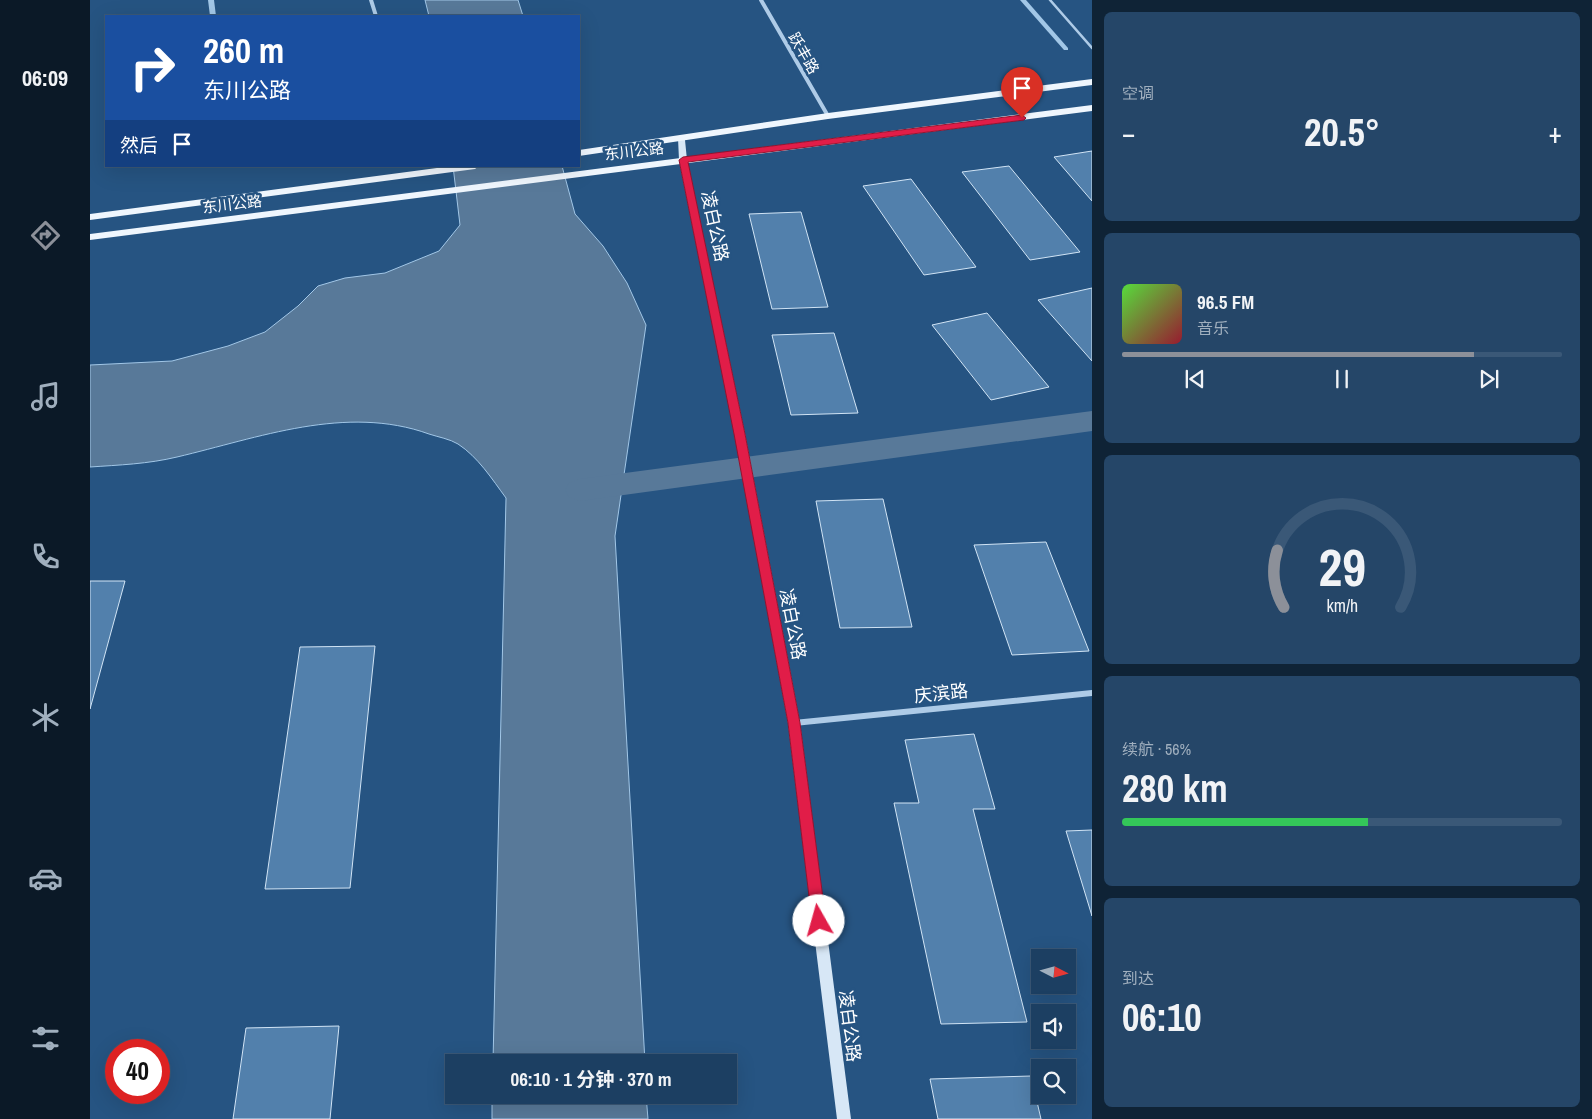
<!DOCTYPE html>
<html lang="zh">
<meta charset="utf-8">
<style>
:root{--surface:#1c3f62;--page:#254668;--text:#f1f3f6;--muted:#a0afbe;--line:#3a5877;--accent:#8c9099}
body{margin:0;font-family:"Archivo Narrow","Noto Sans SC",sans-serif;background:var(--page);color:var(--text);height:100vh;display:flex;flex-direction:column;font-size:19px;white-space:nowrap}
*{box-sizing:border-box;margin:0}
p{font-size:16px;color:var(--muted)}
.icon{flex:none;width:28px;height:28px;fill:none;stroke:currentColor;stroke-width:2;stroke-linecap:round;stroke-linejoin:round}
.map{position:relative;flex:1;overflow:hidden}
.sheet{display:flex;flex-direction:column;gap:12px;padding:12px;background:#0f2336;width:500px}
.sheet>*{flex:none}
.hud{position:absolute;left:15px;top:15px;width:475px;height:152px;border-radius:0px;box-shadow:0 5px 20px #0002,0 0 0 1px var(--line);background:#1a4fa0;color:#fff;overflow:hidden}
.needle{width:32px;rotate:96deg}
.buttons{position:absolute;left:941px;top:949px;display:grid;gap:10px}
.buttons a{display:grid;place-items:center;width:45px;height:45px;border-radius:0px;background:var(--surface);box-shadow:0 5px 20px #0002,0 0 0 1px var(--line);font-size:25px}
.speed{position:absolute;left:15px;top:1039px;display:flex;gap:10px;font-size:25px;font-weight:700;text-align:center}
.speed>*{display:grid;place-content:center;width:65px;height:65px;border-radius:50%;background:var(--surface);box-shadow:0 5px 20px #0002,0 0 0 1px var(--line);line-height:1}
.speed .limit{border:8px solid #d22;background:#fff;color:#111}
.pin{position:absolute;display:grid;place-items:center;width:42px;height:42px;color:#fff;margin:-51px -21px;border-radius:50% 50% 50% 0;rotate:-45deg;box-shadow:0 0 5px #0007}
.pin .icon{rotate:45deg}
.me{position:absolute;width:55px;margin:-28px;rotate:353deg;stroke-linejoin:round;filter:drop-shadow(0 0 4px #0008)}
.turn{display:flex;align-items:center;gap:18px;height:105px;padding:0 15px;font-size:22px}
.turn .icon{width:65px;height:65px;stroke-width:2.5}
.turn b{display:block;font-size:35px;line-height:42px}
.then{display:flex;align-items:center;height:48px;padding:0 15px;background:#0003;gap:10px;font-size:19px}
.big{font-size:38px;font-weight:700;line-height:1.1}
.sheet .card{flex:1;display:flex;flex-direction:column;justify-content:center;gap:8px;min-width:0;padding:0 18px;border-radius:8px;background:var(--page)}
.sheet .dial{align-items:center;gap:0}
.dial svg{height:130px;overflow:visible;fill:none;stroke:var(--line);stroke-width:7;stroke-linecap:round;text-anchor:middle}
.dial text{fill:var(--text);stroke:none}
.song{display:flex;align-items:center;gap:15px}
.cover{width:60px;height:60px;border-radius:8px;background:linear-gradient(135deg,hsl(110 70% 55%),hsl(350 70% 35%))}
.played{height:5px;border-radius:2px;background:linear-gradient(90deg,var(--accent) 80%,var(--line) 80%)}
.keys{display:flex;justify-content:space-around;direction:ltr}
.heat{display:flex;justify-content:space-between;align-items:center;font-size:28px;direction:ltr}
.charge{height:8px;border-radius:4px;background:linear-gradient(90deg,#34c759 56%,var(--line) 0)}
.trip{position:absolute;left:355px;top:1054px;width:292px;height:50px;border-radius:0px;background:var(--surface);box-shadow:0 5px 20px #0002,0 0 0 1px var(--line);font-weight:700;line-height:50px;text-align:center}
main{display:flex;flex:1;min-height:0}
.menu{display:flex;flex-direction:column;width:90px;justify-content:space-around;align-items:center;background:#0b1927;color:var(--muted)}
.menu .icon{width:35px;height:35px}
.menu .on{color:var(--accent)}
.menu b{font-size:22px;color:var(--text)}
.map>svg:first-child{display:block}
.water{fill:#587999;stroke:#a2c7e7}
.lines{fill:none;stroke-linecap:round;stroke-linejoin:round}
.stream{fill:#a2c7e7;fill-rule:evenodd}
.canal{fill:#587999;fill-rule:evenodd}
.building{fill:#5280ac;stroke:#d1e4f5}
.lane{stroke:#aecbe7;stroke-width:2.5}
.street-far1{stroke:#aecbe7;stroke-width:4}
.street{stroke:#aecbe7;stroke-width:6}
.secondary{fill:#d7e7f6;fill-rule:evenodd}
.primary{fill:#eff6fd;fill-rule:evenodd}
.route{fill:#e11d48;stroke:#92132f}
.labels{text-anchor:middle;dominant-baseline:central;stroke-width:5;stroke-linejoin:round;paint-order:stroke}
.far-street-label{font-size:15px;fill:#fff;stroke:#265482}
.street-label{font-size:18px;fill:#fff;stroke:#265482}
</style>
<main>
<nav class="menu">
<b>06:09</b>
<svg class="icon on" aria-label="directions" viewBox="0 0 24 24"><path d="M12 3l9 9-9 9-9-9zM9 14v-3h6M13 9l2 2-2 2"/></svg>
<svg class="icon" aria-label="music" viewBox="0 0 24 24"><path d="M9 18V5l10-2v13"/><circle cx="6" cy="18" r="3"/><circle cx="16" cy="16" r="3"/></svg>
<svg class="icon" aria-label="phone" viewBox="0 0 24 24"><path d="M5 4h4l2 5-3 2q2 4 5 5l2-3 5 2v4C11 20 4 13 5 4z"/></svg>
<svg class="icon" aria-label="climate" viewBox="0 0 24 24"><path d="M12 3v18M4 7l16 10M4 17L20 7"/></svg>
<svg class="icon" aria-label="car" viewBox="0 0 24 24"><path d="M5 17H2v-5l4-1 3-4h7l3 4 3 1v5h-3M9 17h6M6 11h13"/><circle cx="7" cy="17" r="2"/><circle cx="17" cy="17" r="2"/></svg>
<svg class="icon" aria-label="filters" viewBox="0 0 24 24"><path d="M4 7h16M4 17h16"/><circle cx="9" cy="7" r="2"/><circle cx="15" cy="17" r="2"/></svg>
</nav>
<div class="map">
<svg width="1002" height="1119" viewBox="0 0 1002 1119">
<rect width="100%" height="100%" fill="#265482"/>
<!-- water -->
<g class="water">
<polygon points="335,0 428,0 433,16 339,16"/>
<path d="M363 166H472L485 214 513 246 537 283 556 325 525 536 555 1062H403L416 498C402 479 388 457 368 444 360 439 348 437 339 434 256 404 168 438 87 457 58 464 29 465 0 467V365L82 361 138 346 175 332 208 306 228 286 255 278 295 273 349 251 370 225Z"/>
<polygon points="402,1095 556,1095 558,1119 402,1119"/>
</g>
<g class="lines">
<!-- stream -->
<g class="stream">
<polygon points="118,0 124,0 126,16 120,16"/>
<polygon points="930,0 936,0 978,48 978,50 974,50"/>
</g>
<!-- canal -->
<polygon class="canal" points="1002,411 1002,431 490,501 479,497 475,490 479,483 490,479"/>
</g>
<!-- building -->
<g class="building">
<polygon points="1002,151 1002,201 964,157"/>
<polygon points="919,166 990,252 940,260 872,172"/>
<polygon points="821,179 886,267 834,275 773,186"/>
<polygon points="711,212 738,307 682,309 659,214"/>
<polygon points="1002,288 1002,361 948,300"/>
<polygon points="897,313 959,387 901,400 842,325"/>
<polygon points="744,333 768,413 701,415 682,335"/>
<polygon points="793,499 822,627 750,628 726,501"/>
<polygon points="956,542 999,651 922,655 884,545"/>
<polygon points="0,581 35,581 0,709"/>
<polygon points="285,646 260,888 175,889 210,647"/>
<polygon points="884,734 905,809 883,809 937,1022 851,1024 804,803 829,803 815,740"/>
<polygon points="1002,830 1002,916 976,831"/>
<polygon points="249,1026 240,1119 143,1119 156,1028"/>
<polygon points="941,1076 951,1119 848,1119 840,1079"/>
</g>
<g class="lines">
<!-- lane -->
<polyline class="lane" points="960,0 1002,48"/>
<!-- street-far1 -->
<g class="street-far1">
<polyline points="281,0 286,16"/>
<polyline points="671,0 738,116"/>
</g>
<!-- street -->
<polyline class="street" points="704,723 1002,693"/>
<!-- secondary -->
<polygon class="secondary" points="588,138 595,140 597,160 655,434 710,723 761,1119 747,1119 698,723 645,434 589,160"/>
<!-- primary -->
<g class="primary">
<polygon points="1002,79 1002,85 738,119 489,156 489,150 738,113"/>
<polygon points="1002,105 1002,111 0,240 0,234"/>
<polygon points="362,166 389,166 385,169 0,220 0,214"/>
</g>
</g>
<!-- route -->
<polygon class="route" points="932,115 936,118 934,120 598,162 655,434 710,723 736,921 734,926 729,928 724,926 722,921 698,723 644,434 589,160 593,157"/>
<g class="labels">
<!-- far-street labels -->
<g class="far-street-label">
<text transform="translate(714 53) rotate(60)">跃丰路</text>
<text transform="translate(544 151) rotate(-7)">东川公路</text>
<text transform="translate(142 204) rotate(-7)">东川公路</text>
</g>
<!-- street labels -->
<g class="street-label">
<text transform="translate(625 226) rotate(78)">凌白公路</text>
<text transform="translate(703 624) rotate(79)">凌白公路</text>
<text transform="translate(851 693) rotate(-6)">庆滨路</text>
<text transform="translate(760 1026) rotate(83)">凌白公路</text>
</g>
</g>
</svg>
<div class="buttons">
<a><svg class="needle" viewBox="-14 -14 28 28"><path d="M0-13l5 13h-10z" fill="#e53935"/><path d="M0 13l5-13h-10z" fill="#a0afbe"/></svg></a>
<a><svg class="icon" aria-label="sound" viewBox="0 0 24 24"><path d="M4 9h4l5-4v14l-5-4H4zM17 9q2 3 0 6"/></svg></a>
<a><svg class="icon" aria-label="search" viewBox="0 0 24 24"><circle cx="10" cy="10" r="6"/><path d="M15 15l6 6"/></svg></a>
</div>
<div class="speed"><div class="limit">40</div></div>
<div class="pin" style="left:932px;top:118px;background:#d93025"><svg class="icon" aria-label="arrive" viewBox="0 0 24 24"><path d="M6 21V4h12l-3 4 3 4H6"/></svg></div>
<svg class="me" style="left:729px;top:921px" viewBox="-20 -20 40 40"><circle r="19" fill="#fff"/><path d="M0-13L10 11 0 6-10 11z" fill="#e11d48"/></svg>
<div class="trip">06:10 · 1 分钟 · 370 m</div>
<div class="hud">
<div class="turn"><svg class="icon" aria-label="right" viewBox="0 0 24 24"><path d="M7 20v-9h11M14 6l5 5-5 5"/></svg><div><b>260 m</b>东川公路</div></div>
<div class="then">然后<svg class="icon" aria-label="arrive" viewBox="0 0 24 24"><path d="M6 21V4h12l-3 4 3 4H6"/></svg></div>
</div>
</div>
<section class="sheet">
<div class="card"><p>空调</p>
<div class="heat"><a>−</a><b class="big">20.5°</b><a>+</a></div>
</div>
<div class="card">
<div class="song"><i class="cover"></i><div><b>96.5 FM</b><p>音乐</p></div></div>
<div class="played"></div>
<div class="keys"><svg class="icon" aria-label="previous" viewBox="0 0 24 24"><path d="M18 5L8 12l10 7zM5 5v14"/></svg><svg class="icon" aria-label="pause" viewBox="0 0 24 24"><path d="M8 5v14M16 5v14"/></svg><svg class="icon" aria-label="next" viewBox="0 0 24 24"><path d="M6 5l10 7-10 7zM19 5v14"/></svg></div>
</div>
<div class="card dial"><svg viewBox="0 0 100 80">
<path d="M14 69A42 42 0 1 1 86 69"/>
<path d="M14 69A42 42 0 0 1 10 34" stroke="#8c9099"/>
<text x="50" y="56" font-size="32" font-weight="700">29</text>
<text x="50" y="72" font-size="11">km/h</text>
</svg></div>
<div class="card"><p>续航 · 56%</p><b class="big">280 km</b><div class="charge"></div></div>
<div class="card"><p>到达</p><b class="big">06:10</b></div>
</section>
</main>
